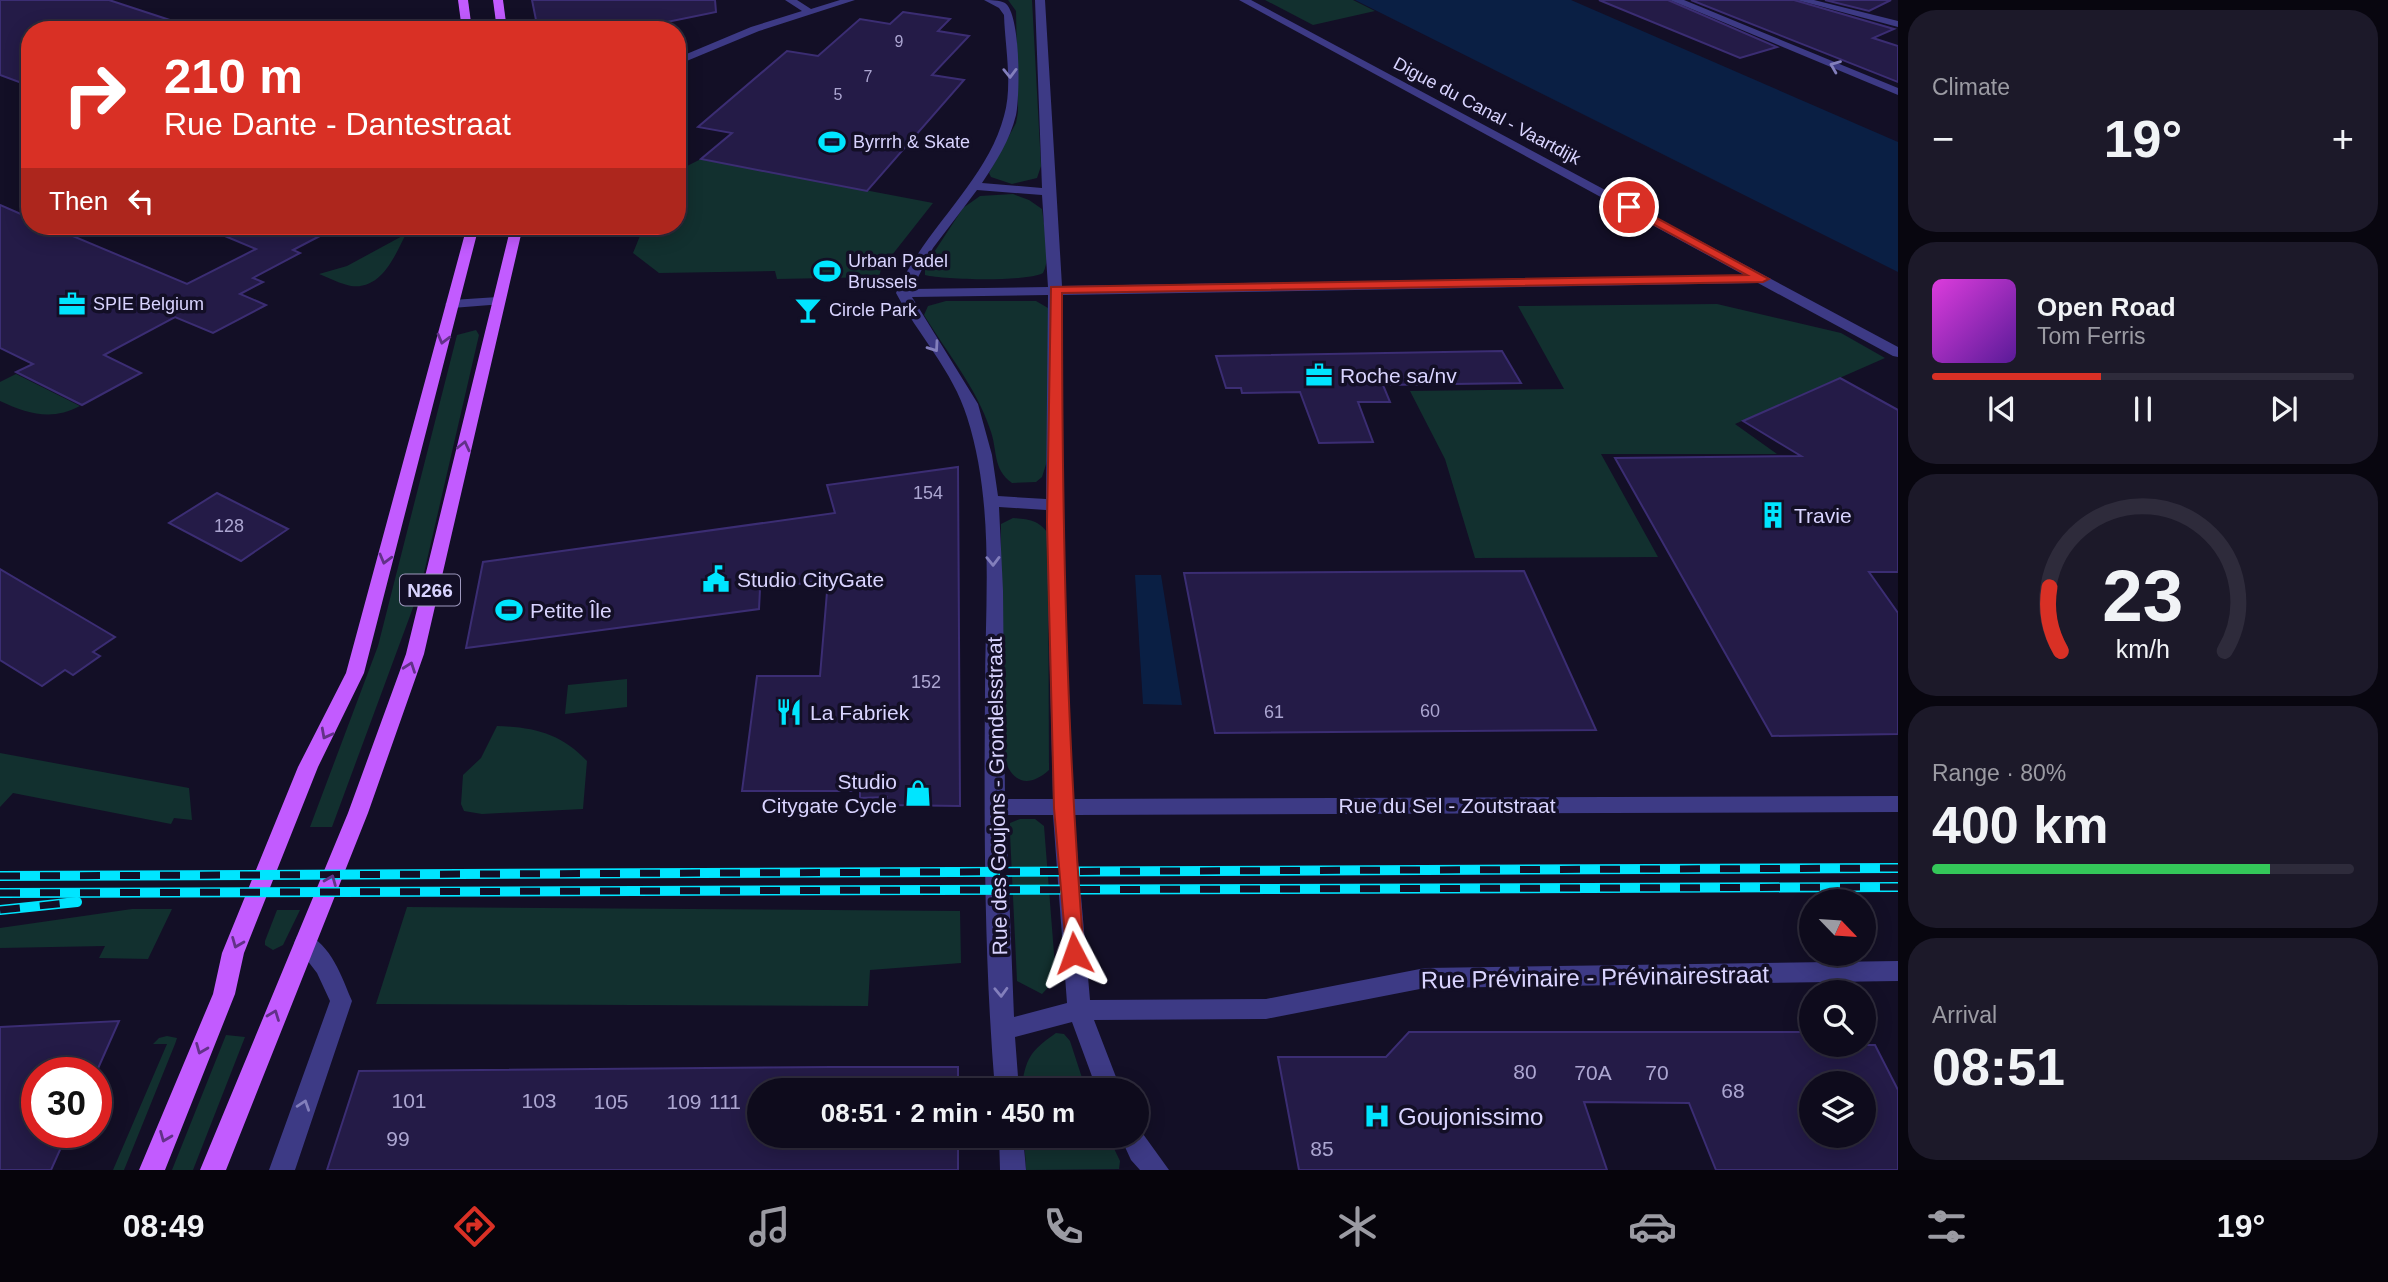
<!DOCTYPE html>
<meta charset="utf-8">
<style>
:root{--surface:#0e0b1c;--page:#1c1929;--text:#f1f3f6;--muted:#9b9ba3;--line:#2e2b3b;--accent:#d93025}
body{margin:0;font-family:Helvetica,sans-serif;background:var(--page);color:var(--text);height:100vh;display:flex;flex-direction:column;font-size:26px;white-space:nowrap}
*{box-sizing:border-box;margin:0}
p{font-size:23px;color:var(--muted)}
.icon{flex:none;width:38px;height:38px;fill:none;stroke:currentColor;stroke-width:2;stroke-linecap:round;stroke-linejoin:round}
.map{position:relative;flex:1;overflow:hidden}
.panel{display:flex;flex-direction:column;gap:10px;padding:10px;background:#08060f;width:490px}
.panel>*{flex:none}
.guide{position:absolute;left:21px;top:21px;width:665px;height:214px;border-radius:28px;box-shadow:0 4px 18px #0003,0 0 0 2px var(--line);background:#d93025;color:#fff;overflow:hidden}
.needle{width:46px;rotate:115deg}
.tools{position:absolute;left:1799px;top:889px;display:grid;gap:14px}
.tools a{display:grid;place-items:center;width:77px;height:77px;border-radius:50%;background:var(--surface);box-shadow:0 4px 18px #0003,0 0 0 2px var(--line);font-size:35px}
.speed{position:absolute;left:21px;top:1057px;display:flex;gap:14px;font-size:35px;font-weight:700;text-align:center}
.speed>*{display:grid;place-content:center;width:91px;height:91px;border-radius:50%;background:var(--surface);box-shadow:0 4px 18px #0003,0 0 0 2px var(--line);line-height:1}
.speed .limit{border:10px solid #d22;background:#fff;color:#111}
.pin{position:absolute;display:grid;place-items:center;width:60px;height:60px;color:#fff;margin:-30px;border:4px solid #fff;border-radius:50%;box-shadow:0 2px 7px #0007}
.me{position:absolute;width:77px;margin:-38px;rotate:356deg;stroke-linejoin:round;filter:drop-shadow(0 0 5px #0008)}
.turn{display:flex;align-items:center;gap:24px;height:147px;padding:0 28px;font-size:32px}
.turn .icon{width:91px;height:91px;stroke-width:2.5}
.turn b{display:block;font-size:49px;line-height:60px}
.then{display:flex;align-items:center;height:66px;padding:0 28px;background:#0003;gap:14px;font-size:26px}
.big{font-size:52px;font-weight:700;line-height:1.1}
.panel .widget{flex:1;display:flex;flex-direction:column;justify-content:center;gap:10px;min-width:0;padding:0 24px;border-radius:28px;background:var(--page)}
.panel .dial{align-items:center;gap:0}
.dial svg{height:182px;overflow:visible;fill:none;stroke:var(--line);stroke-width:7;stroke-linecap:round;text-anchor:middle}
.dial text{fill:var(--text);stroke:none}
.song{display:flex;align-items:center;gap:21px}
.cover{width:84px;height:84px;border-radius:10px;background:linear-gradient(135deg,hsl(300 70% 55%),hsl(270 70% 35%))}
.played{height:7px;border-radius:4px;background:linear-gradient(90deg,var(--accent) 40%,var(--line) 40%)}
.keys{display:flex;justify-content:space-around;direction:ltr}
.heat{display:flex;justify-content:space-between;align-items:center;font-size:38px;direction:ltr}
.charge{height:10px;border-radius:5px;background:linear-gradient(90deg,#34c759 80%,var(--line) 0)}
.trip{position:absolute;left:747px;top:1078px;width:402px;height:70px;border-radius:35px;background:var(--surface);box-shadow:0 4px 18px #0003,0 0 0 2px var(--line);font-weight:700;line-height:70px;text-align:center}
.menu{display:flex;height:112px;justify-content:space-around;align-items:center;background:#06040b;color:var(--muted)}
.menu .icon{width:49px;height:49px}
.menu .active{color:var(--accent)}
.menu b{font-size:32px;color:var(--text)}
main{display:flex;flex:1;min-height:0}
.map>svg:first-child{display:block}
.green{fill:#12302f}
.water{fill:#0a1f44}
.building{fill:#241b47;stroke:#3b2d73;stroke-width:2;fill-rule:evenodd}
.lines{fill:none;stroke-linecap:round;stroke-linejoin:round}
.minor{fill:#3d3a85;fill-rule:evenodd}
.primary{fill:#c25bff;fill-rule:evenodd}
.rail-casing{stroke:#00e5ff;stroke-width:10}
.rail{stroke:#130f26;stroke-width:7;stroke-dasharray:20;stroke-linecap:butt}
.oneway{stroke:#837fbc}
.oneway2{stroke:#623188}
.route{fill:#d93025;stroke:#8d1f18;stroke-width:2}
.labels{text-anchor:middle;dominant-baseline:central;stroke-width:7;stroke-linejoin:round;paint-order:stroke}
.far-number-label{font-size:16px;fill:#aca6d1}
.far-street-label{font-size:18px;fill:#d9d4ff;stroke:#130f26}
.far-poi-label{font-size:18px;fill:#d9d4ff;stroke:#130f26;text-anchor:start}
.number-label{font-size:18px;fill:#aca6d1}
.shield{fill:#130f26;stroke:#9e99be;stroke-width:2}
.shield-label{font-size:19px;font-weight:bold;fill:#d9d4ff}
.poi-label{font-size:21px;fill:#d9d4ff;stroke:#130f26;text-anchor:start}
.street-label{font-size:21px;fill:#d9d4ff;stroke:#130f26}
.near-number-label{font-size:21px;fill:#aca6d1}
.near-street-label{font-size:24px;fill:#d9d4ff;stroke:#130f26}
.near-poi-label{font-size:24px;fill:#d9d4ff;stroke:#130f26;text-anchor:start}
</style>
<main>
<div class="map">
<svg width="1898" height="1170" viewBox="0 0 1898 1170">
<rect width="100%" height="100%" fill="#130f26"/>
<!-- green -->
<g class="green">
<polygon points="1008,0 1032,0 1041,166 1037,178 1012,184 991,177 989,173 1016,123 1018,112 1016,11"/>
<polygon points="1265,0 1353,0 1375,11 1313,25"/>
<polygon points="701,159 933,203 881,269 879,277 777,279 775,271 659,273 633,253 644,226 677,226 677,171"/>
<path d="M1013 194 1029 200 1042 209C1044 228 1052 256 1043 273 1027 282 945 280 925 275V266L963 208 980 196Z"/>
<path d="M406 234C395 255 382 290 351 286 341 284 329 278 319 274L347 266Z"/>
<path d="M946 301H1036L1048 308V458L1042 477 1036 482 1012 483C992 469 998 450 990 429 976 387 947 353 924 315L928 306Z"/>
<polygon points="1717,304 1841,333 1885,358 1735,424 1777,454 1601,454 1658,557 1475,558 1445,459 1410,391 1564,389 1518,306"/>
<polygon points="476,330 479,335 421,586 332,827 310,827 378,646 457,335"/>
<path d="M16 374 80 406C52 421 28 414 0 401V382Z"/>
<path d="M1013 518C1029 519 1038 520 1048 533L1049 770C1020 796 1004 771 1001 742V524Z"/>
<polygon points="627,679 627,707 565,714 568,685"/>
<path d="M497 726C534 727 562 734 587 761L583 809 482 814 464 811 461 804 463 775 481 758Z"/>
<polygon points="0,753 189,788 192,820 174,818 171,824 13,793 0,807"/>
<polygon points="1020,819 1035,819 1044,826 1056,979 1042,994 1017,981 1010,834 1010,823"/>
<polygon points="407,907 960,911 961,963 870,970 868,1006 376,1004"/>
<polygon points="132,909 172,909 148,959 99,958 105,946 0,948 0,928"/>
<polygon points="277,910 300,910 283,945 273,950 265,945 265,941"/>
<path d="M1056 1033 1064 1034 1070 1041 1086 1090H1021C1026 1058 1029 1052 1056 1033Z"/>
<polygon points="226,1035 245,1037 193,1170 172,1170"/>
<polygon points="167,1036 177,1038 175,1044 124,1170 113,1170 167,1044 153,1044 159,1038"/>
<polygon points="1024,1136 1108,1136 1120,1161 1119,1169 1026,1170"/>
</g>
<!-- water -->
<g class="water">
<polygon points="1355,0 1571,0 1898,142 1898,272"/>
<polygon points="1135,575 1161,575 1182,705 1143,704"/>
</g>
<!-- building -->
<g class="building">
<polygon points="0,0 109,0 185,25 184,30 30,30 30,86 0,75"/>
<polygon points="532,0 715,0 716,12 628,30 538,30"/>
<polygon points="1599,0 1668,0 1777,47 1740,58"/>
<polygon points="1691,0 1794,0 1894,29 1873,38 1898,46 1898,82"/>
<polygon points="1825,0 1891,0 1869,11"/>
<polygon points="903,12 950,19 938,31 969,36 932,75 964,80 867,191 701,159 732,133 698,127 787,51 818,56 860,19 890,24"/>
<polygon points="0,205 30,218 30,226 49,226 187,284 256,249 201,226 339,226 293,250 300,253 253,278 263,282 240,294 266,305 213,333 175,317 104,355 141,373 82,405 16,372 33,364 0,348"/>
<polygon points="1502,351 1521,383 1383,385 1390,402 1358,402 1373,442 1319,443 1300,392 1242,393 1241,388 1226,388 1216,356"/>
<polygon points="1840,378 1898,410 1898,572 1869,572 1898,613 1898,734 1772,736 1615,458 1801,456 1743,421"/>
<polygon points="958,467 960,806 887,805 887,797 860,798 860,791 742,791 757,676 820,676 828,580 760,589 759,609 466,648 483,562 835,513 827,485"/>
<polygon points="217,493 288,529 241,561 169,523"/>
<polygon points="0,569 115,637 93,652 100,656 73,675 65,670 42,686 0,660"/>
<polygon points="1524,571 1596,730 1215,733 1184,573"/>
<polygon points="119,1021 96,1073 37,1073 37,1132 68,1132 51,1170 0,1170 0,1027"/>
<path d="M1409 1032H1811V1045H1875L1898 1090V1170H1716L1689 1103 1584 1102 1607 1170H1299L1278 1057H1386ZM1811 1083H1864V1136H1811Z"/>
<polygon points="832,1067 958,1067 958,1090 760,1090 760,1136 958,1136 958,1170 327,1170 359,1071"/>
</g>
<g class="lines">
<!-- minor -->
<g class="minor">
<polygon points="785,0 797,0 811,9 840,0 855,0 759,31 677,65 677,58 751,27 802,11"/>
<path d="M984 0C991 0 999 0 1005 3 1021 14 1020 96 1016 115 1010 140 996 162 982 183L1042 188 1035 0H1045L1062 286 1744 275 1239 0H1251L1898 347V357L1893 356 1758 283 1062 295V505L1073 799 1898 796V812L1074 815 1090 1000 1266 999 1425 968 1898 961V981L1425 988 1266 1019 1094 1020 1121 1090H1097L1072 1022 1015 1037 1019 1090H995C984 958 984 825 985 692 985 602 995 504 967 417 953 371 918 335 896 293 924 229 987 181 1004 116 1013 85 1005 47 1004 15L999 8ZM977 190 1042 195 1048 287 912 289 933 248ZM1048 295 1046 499 998 496 992 455 978 404 912 297ZM999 507 1046 510 1053 799H1005L1003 591ZM1006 815H1053L1067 1003 1014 1017Z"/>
<polygon points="1670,0 1684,0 1898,88 1898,95"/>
<polygon points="1797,0 1814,0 1898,21 1898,27"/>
<polygon points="498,297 505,301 503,304 452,308 445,304 452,300"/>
<path d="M305 934C331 943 342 978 352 1001L295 1170H269L330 1001 317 973 294 943 297 936Z"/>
<polygon points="1138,1127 1169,1170 1140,1170 1131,1160 1120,1136 1138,1136"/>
<polygon points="999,1136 1023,1136 1026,1170 1000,1170"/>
</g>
<!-- primary -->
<g class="primary">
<polygon points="458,0 468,0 472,30 462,30"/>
<polygon points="493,0 503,0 507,30 497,30"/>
<polygon points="467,226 479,226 364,673 318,767 244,953 235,994 165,1170 139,1170 213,994 222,953 298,767 346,673"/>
<polygon points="511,226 523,226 424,654 368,813 226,1170 200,1170 348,813 406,654"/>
</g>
<defs>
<g id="rail">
<polyline points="0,876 1898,868"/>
<polyline points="0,893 1898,887"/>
<polyline points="0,910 77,902"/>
</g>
</defs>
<!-- rail casing -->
<use href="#rail" class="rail-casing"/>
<!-- rail -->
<use href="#rail" class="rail"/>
</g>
<!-- one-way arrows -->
<defs><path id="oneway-chevron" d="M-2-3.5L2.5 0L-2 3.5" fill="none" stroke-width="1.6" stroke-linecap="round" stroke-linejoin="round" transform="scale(1.75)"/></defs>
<g class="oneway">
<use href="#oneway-chevron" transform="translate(1835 66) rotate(-158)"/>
<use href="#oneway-chevron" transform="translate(1010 73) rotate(89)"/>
<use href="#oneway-chevron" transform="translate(934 347) rotate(55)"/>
<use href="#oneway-chevron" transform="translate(993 561) rotate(89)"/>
<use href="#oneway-chevron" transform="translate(1001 992) rotate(88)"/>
<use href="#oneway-chevron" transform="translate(304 1105) rotate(-71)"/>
</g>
<g class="oneway2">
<use href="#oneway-chevron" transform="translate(443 339) rotate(105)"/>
<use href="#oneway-chevron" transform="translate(464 446) rotate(-77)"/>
<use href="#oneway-chevron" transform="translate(385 559) rotate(105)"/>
<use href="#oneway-chevron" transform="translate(410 667) rotate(-70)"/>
<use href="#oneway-chevron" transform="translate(326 734) rotate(118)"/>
<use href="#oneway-chevron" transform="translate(331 880) rotate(-68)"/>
<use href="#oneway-chevron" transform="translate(237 943) rotate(112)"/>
<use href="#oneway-chevron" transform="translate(274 1015) rotate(-69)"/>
<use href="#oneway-chevron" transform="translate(201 1049) rotate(112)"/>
<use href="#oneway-chevron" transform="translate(165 1137) rotate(112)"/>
</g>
<!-- route -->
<path class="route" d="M1629 203 1769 279 1763 282 1062 293C1062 514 1066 733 1084 953L1081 959 1074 962 1067 959 1054 808 1047 522 1051 287 1747 275 1625 209V204Z"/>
<!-- icons -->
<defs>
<symbol id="stadium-bare" viewBox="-9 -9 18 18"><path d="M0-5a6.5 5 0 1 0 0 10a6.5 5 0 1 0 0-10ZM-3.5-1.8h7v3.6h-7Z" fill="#00e5ff" stroke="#130f26" stroke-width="2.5" paint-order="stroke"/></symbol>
<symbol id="office-bare" viewBox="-9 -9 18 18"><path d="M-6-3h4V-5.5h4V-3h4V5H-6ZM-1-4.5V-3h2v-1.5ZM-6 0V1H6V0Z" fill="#00e5ff" stroke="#130f26" stroke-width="2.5" paint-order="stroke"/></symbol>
<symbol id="bar-bare" viewBox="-9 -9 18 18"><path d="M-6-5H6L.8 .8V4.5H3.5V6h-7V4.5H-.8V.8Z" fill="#00e5ff" stroke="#130f26" stroke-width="2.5" paint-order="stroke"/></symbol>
<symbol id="building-bare" viewBox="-9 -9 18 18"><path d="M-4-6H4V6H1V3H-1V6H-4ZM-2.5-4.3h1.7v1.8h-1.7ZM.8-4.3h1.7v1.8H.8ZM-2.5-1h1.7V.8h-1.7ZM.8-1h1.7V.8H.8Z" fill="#00e5ff" stroke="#130f26" stroke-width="2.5" paint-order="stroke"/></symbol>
<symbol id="civic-bare" viewBox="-9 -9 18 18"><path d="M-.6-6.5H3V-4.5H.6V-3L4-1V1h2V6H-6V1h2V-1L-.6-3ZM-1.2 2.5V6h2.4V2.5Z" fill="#00e5ff" stroke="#130f26" stroke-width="2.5" paint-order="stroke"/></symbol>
<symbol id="restaurant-bare" viewBox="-9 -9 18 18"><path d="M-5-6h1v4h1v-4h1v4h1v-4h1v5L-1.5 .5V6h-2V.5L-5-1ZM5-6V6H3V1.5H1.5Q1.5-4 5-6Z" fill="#00e5ff" stroke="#130f26" stroke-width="2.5" paint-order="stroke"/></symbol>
<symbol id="shop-bare" viewBox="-9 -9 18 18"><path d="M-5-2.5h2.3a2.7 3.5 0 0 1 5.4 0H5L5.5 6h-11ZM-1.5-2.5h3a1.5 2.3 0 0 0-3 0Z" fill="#00e5ff" stroke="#130f26" stroke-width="2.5" paint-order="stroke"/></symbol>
<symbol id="hospital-bare" viewBox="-9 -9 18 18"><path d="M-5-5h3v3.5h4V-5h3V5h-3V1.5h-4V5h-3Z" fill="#00e5ff" stroke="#130f26" stroke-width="2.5" paint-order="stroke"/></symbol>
</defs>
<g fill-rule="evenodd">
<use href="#stadium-bare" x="813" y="123" width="38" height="38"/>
<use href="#stadium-bare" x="808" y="252" width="38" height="38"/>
<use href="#office-bare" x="53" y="285" width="38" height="38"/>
<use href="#bar-bare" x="789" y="291" width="38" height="38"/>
<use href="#office-bare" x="1300" y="356" width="38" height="38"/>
<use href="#building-bare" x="1754" y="496" width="38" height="38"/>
<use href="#civic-bare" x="697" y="560" width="38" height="38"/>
<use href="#stadium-bare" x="490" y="591" width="38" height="38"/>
<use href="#restaurant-bare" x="770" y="693" width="38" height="38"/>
<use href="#shop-bare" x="899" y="774" width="38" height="38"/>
<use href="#hospital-bare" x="1358" y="1097" width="38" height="38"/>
</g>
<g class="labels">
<!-- far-number labels -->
<g class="far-number-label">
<text x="899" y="41">9</text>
<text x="868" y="76">7</text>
<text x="838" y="94">5</text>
</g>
<!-- far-street labels -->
<g class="far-street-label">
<text transform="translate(1487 111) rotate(28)">Digue du Canal - Vaartdijk</text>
</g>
<!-- far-poi labels -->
<g class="far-poi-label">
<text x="853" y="142">Byrrrh &amp; Skate</text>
<text x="848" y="261">Urban Padel<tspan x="848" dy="21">Brussels</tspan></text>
<text x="93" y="304">SPIE Belgium</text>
<text x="829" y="310">Circle Park</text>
</g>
<!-- number labels -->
<g class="number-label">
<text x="928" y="493">154</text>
<text x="229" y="526">128</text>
<text x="926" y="682">152</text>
<text x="1430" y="711">60</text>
<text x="1274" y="712">61</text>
</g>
<!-- shield labels -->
<rect class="shield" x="400" y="574.5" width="60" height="31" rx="5"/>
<g class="shield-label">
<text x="430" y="590">N266</text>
</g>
<!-- poi labels -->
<g class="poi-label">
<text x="1340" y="375">Roche sa/nv</text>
<text x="1794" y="515">Travie</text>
<text x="737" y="579">Studio CityGate</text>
<text x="530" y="610">Petite Île</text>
<text x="810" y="712">La Fabriek</text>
<text x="897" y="781" text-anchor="end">Studio<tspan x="897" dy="24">Citygate Cycle</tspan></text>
</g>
<!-- street labels -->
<g class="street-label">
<text transform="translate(997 796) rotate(-91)">Rue des Goujons - Grondelsstraat</text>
<text x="1447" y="805">Rue du Sel - Zoutstraat</text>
</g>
<!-- near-number labels -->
<g class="near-number-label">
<text x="1525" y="1071">80</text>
<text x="1593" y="1072">70A</text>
<text x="1657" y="1072">70</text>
<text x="1733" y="1090">68</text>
<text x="409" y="1100">101</text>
<text x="539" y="1100">103</text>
<text x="611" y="1101">105</text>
<text x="684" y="1101">109</text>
<text x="725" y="1101">111</text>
<text x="398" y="1138">99</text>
<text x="1322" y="1148">85</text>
</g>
<!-- near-street labels -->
<g class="near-street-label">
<text transform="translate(1595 977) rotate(-1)">Rue Prévinaire - Prévinairestraat</text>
</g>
<!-- near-poi labels -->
<g class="near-poi-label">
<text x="1398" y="1116">Goujonissimo</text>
</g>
</g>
</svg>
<div class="tools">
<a><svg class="needle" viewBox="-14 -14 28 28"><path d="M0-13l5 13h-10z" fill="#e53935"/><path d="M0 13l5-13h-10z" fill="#9b9ba3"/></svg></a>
<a><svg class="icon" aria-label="search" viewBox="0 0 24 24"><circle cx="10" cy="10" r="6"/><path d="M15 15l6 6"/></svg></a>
<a><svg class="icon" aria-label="layers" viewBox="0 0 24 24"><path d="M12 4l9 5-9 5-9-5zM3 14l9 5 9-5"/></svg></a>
</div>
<div class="speed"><div class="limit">30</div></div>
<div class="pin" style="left:1629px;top:207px;background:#d93025"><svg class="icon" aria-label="arrive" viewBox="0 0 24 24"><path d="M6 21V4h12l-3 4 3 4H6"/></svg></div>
<svg class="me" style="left:1074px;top:953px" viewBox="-20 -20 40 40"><path d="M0-17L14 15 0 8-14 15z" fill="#d93025" stroke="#fff" stroke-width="4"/></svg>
<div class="trip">08:51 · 2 min · 450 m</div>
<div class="guide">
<div class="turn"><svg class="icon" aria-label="right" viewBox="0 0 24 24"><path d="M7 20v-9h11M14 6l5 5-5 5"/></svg><div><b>210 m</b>Rue Dante - Dantestraat</div></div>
<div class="then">Then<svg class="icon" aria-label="left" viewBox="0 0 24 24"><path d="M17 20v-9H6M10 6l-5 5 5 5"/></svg></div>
</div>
</div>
<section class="panel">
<div class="widget"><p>Climate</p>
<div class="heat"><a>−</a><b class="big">19°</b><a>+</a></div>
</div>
<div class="widget">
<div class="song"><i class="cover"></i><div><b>Open Road</b><p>Tom Ferris</p></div></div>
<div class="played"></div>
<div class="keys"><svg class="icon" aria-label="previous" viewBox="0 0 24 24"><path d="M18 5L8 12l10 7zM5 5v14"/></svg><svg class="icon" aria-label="pause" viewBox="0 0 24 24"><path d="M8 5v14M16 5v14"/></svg><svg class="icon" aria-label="next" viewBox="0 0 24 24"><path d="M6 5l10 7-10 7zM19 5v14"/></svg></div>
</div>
<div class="widget dial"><svg viewBox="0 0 100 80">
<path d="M14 69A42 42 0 1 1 86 69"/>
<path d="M14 69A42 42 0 0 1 9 41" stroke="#d93025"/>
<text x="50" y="56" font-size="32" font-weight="700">23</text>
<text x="50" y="72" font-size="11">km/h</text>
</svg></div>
<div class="widget"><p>Range · 80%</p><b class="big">400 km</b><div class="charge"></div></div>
<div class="widget"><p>Arrival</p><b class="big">08:51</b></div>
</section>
</main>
<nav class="menu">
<b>08:49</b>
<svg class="icon active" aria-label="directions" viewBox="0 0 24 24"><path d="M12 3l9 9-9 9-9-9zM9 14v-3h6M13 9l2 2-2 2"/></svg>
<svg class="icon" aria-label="music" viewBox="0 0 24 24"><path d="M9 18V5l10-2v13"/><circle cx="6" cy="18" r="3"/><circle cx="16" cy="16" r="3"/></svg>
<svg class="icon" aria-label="phone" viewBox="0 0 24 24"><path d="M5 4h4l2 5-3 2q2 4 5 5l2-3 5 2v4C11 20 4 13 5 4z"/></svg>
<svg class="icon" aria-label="climate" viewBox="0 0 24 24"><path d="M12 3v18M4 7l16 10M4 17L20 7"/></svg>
<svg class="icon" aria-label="car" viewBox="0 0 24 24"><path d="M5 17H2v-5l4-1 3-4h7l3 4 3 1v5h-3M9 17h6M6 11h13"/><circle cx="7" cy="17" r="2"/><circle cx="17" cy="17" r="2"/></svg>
<svg class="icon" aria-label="filters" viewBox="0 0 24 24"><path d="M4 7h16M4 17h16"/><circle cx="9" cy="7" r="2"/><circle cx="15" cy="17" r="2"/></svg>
<b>19°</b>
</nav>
